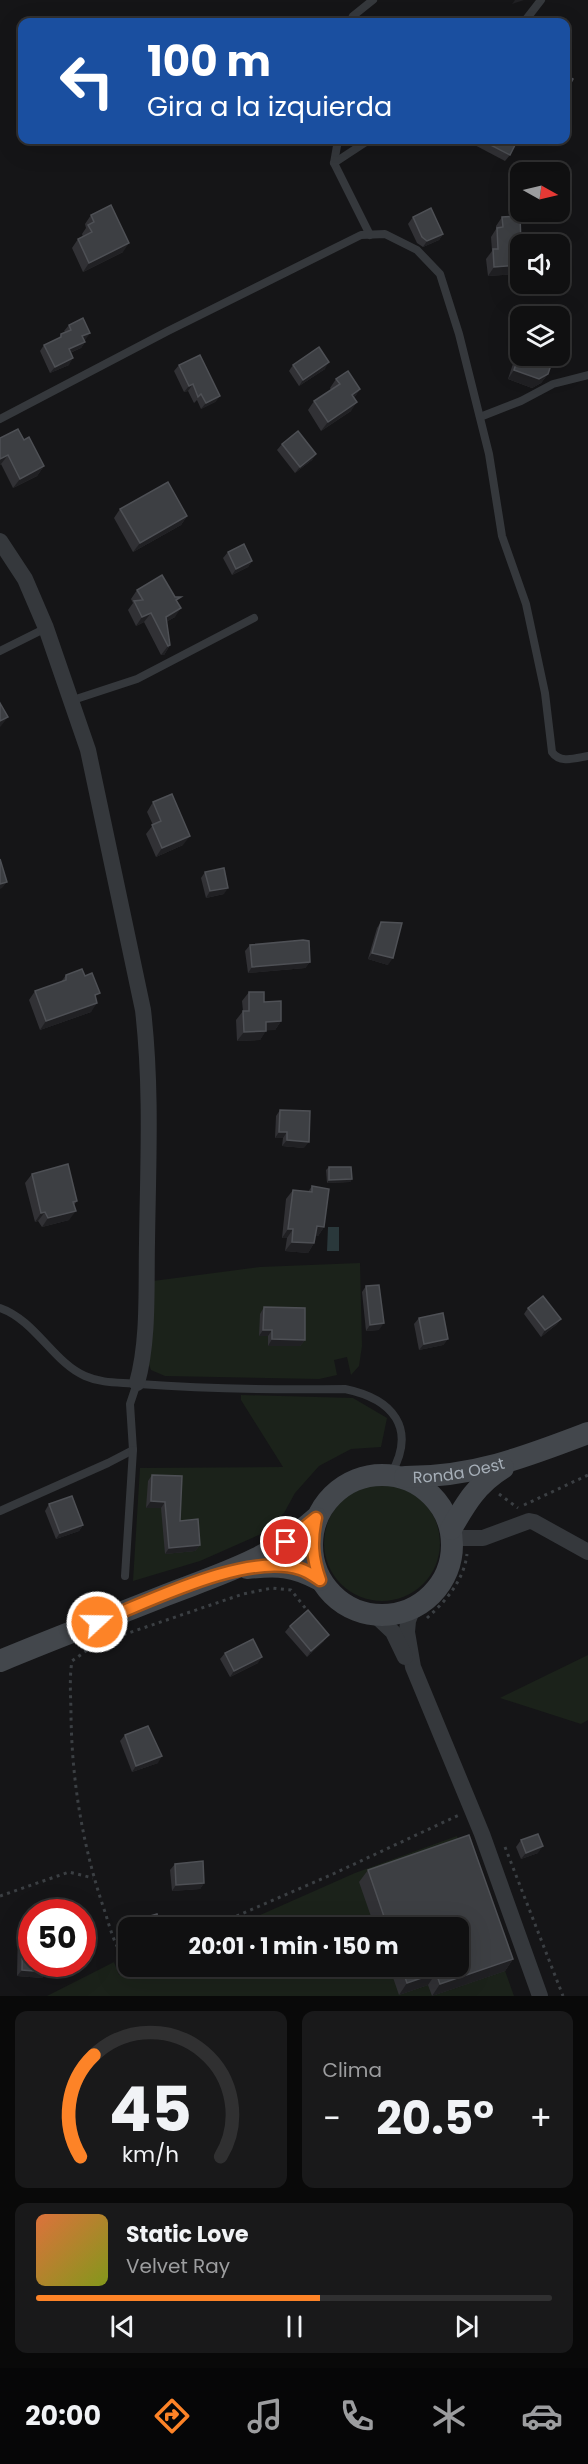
<!DOCTYPE html>
<html lang="es">
<meta charset="utf-8">
<style>
:root{--surface:#101011;--page:#19191a;--text:#f1f3f6;--muted:#9c9d9f;--line:#303031;--accent:#fd8327}
body{margin:0;font-family:Poppins,sans-serif;background:var(--page);color:var(--text);height:100vh;display:flex;flex-direction:column;font-size:22px;white-space:nowrap}
*{box-sizing:border-box;margin:0}
p{font-size:20px;color:var(--muted)}
.icon{flex:none;width:33px;height:33px;fill:none;stroke:currentColor;stroke-width:2;stroke-linecap:round;stroke-linejoin:round}
.map{position:relative;height:1996px;overflow:hidden}
.panel{display:flex;flex-direction:column;gap:15px;padding:15px;background:#090909;flex:1}
.panel>*{flex:none}
.hud{position:absolute;left:18px;top:18px;width:552px;height:126px;border-radius:12px;box-shadow:0 6px 24px #0002,0 0 0 2px var(--line);background:#1a4fa0;color:#fff;overflow:hidden}
.needle{width:39px;rotate:98deg}
.buttons{position:absolute;left:510px;top:162px;display:grid;gap:12px}
.buttons a{display:grid;place-items:center;width:60px;height:60px;border-radius:12px;background:var(--surface);box-shadow:0 6px 24px #0002,0 0 0 2px var(--line);font-size:30px}
.speed{position:absolute;left:18px;top:1899px;display:flex;gap:12px;font-size:30px;font-weight:700;text-align:center}
.speed>*{display:grid;place-content:center;width:78px;height:78px;border-radius:50%;background:var(--surface);box-shadow:0 6px 24px #0002,0 0 0 2px var(--line);line-height:1}
.speed .limit{border:9px solid #d22;background:#fff;color:#111}
.pin{position:absolute;display:grid;place-items:center;width:51px;height:51px;color:#fff;margin:-26px;border:3px solid #fff;border-radius:50%;box-shadow:0 2px 6px #0007}
.me{position:absolute;width:66px;margin:-33px;rotate:69deg;stroke-linejoin:round;filter:drop-shadow(0 0 4px #0008)}
.turn{display:flex;align-items:center;gap:21px;height:126px;padding:0 30px;font-size:27px}
.turn .icon{width:78px;height:78px;stroke-width:2.5}
.turn b{display:block;font-size:42px;line-height:51px}
.big{font-size:45px;font-weight:700;line-height:1.1}
.panel .tile{flex:1;display:flex;flex-direction:column;justify-content:center;gap:9px;min-width:0;padding:0 21px;border-radius:12px;background:var(--page)}
.panel .dial{align-items:center;gap:0}
.dial svg{height:156px;overflow:visible;fill:none;stroke:var(--line);stroke-width:7;stroke-linecap:round;text-anchor:middle}
.dial text{fill:var(--text);stroke:none}
.song{display:flex;align-items:center;gap:18px}
.cover{width:72px;height:72px;border-radius:9px;background:linear-gradient(135deg,hsl(20 70% 55%),hsl(70 70% 35%))}
.played{height:6px;border-radius:3px;background:linear-gradient(90deg,var(--accent) 55%,var(--line) 55%)}
.keys{display:flex;justify-content:space-around;direction:ltr}
.heat{display:flex;justify-content:space-between;align-items:center;font-size:33px;direction:ltr}
.panel .tiles{flex:1;display:grid;gap:15px;grid-template-columns:1fr 1fr}
.tile:last-child{grid-column:span 2}
.trip{position:absolute;left:118px;top:1917px;width:351px;height:60px;border-radius:12px;background:var(--surface);box-shadow:0 6px 24px #0002,0 0 0 2px var(--line);font-weight:700;line-height:60px;text-align:center}
.dock{display:flex;height:96px;justify-content:space-around;align-items:center;background:#060607;color:var(--muted)}
.dock .icon{width:42px;height:42px}
.dock .selected{color:var(--accent)}
.dock b{font-size:27px;color:var(--text)}
.map>svg:first-child{display:block}
.green{fill:#1b221a}
.water{fill:#2a383b}
.lines{fill:none;stroke-linecap:round;stroke-linejoin:round}
.path{stroke:#3b3f43;stroke-width:3;stroke-dasharray:3 4.5;stroke-linecap:butt}
.lane{stroke:#35383c;stroke-width:8}
.street{stroke:#35383c;stroke-width:16}
.secondary{stroke:#43474c;stroke-width:22}
.wall{fill:#313135}
.shaded-wall{fill:#202023}
.building{fill:#3d3f43;stroke:#4e5055;stroke-width:1.5}
.route-casing{stroke:#a45519;stroke-width:15}
.route{stroke:#fd8327;stroke-width:10}
.labels{text-anchor:middle;dominant-baseline:central;stroke-width:6;stroke-linejoin:round;paint-order:stroke}
.street-label{font-size:16px;fill:#a6afb8;stroke:#101012}
</style>
<div class="map">
<svg width="588" height="1996" viewBox="0 0 588 1996">
<rect width="100%" height="100%" fill="#151517"/>
<!-- green -->
<g class="green">
<polygon points="360,1263 362,1346 359,1366 351,1375 347,1357 334,1360 337,1375 319,1379 165,1376 151,1370 149,1365 153,1281 260,1267"/>
<polygon points="241,1395 353,1398 387,1418 381,1447 351,1449 319,1466 295,1493 284,1513 261,1534 200,1561 133,1581 140,1468 283,1467 241,1400"/>
<circle cx="382" cy="1543" r="58"/>
<polygon points="588,1655 588,1720 581,1724 500,1698"/>
<polygon points="457,1836 514,1996 47,1996 114,1962 119,1975 145,1966 459,1966 459,1928 233,1927 355,1873"/>
</g>
<!-- water -->
<polygon class="water" points="328,1227 339,1227 339,1251 327,1251"/>
<g class="lines">
<!-- path -->
<g class="path">
<polyline points="499,1494 518,1508"/>
<polyline points="524,1505 588,1475"/>
<path d="M427 1618C446 1601 464 1580 467 1554"/>
<polyline points="102,1642 243,1594 272,1588 291,1590 306,1609"/>
<path d="M93 1646 72 1661C69 1679 71 1698 71 1716 72 1783 83 1848 105 1912 110 1928 114 1944 124 1958L129 1959"/>
<polyline points="505,1847 563,1996"/>
<polyline points="0,1896 69,1872 93,1878"/>
<polyline points="209,1928 333,1874 459,1815"/>
</g>
<!-- lane -->
<g class="lane">
<polyline points="350,22 353,16 373,0"/>
<polyline points="524,22 541,0"/>
<polyline points="338,140 334,163 370,235"/>
<polyline points="334,163 369,140"/>
<polyline points="480,417 521,401 553,384 588,375"/>
<path d="M0 419 168 331 361 235 385 234 417 250 440 274 459 334 489 454 502 536 526 604 545 693 552 752C560 764 576 758 588 756"/>
<polyline points="0,651 46,628"/>
<polyline points="73,700 137,679 254,618"/>
<path d="M0 1308C35 1320 54 1363 85 1376 103 1384 120 1382 139 1384 207 1389 277 1390 345 1389 393 1399 417 1428 391 1474"/>
<polyline points="0,1511 108,1463 133,1450 130,1404 137,1383"/>
<polyline points="125,1576 133,1450"/>
</g>
<!-- street -->
<g class="street">
<path d="M0 541 25 579 46 628 88 750 143 1010C152 1088 148 1165 147 1243 146 1287 149 1341 137 1383"/>
<polyline points="452,1538 483,1538 529,1521 534,1522 588,1552"/>
<polyline points="413,1608 408,1621 407,1632 413,1667 482,1834 540,1996"/>
<polyline points="375,1615 393,1632 405,1657"/>
</g>
<!-- secondary -->
<g class="secondary">
<circle cx="382" cy="1545" r="70"/>
<path id="s1" d="M405 1477C474 1477 525 1457 588 1433"/>
<path d="M451 1529C466 1503 477 1484 503 1468"/>
<path d="M247 1568C277 1565 293 1565 320 1580"/>
<path d="M0 1661C55 1638 111 1617 166 1595 223 1573 269 1560 316 1518"/>
</g>
</g>
<!-- wall -->
<g class="wall">
<polygon points="470,140 510,140 510,155 505,161 469,142"/>
<polygon points="91,215 123,252 83,272 72,248 78,239 83,237 82,234 86,228 85,224"/>
<polygon points="413,217 443,234 439,240 423,247 417,243 408,224"/>
<polygon points="502,217 516,274 488,276 486,259 492,251 491,237 496,229 496,226"/>
<polygon points="69,325 86,339 84,340 85,342 81,348 70,353 69,365 50,373 40,351 44,345 59,338 61,334 65,332 64,331"/>
<polygon points="520,342 520,356 548,374 541,383 532,388 508,379"/>
<polygon points="179,365 220,396 215,402 201,409 197,400 194,403 188,391 184,392 174,371"/>
<polygon points="293,365 325,369 299,386 289,371"/>
<polygon points="336,379 360,389 354,398 351,411 321,431 308,410 314,401 331,390 330,388"/>
<polygon points="0,438 24,440 44,466 37,476 13,488 1,464 0,465"/>
<polygon points="282,444 316,454 312,460 295,473 277,450"/>
<polygon points="120,509 187,516 181,525 133,552 114,518"/>
<polygon points="228,552 252,561 248,567 232,575 223,558"/>
<polygon points="137,590 178,602 175,617 166,622 170,645 164,655 161,655 144,622 136,626 128,610 133,603 131,599"/>
<polygon points="153,802 183,845 156,857 146,834 153,825 147,812"/>
<polygon points="205,872 224,894 206,898 201,878"/>
<polygon points="381,922 388,965 368,959 377,928"/>
<polygon points="250,945 310,962 305,968 248,973 245,951"/>
<polygon points="66,975 85,976 96,999 91,1012 40,1030 29,1000 35,991 61,982"/>
<polygon points="249,992 264,1002 281,1021 275,1030 266,1030 260,1040 237,1041 236,1020 243,1011 242,1001"/>
<polygon points="280,1110 304,1148 282,1146 283,1138 275,1138 276,1116"/>
<polygon points="329,1167 352,1179 350,1182 327,1183 326,1170"/>
<polygon points="32,1174 77,1201 74,1205 69,1220 42,1227 38,1221 35,1222 25,1183"/>
<polygon points="312,1186 324,1227 318,1236 315,1235 314,1243 308,1253 285,1251 287,1238 282,1238 286,1199 293,1190 308,1192"/>
<polygon points="366,1286 379,1330 366,1331 362,1292"/>
<polygon points="264,1307 305,1340 300,1346 268,1346 268,1336 259,1336 260,1314"/>
<polygon points="528,1308 561,1319 556,1325 541,1337 524,1314"/>
<polygon points="419,1318 448,1339 443,1345 419,1350 414,1324"/>
<polygon points="152,1475 180,1521 200,1545 195,1551 165,1554 161,1508 146,1508 148,1481"/>
<polygon points="49,1504 83,1525 79,1531 56,1539 45,1511"/>
<polygon points="290,1626 324,1641 307,1657 285,1632"/>
<polygon points="225,1653 258,1663 230,1677 220,1659"/>
<polygon points="125,1735 158,1763 132,1772 120,1741"/>
<polygon points="469,1835 513,1959 505,1971 432,1996 428,1985 399,1995 389,1966 459,1966 459,1928 375,1928 359,1882 368,1870"/>
<polygon points="521,1840 538,1853 521,1859 516,1847"/>
<polygon points="175,1864 204,1883 200,1889 172,1891 170,1870"/>
<polygon points="23,1923 46,1972 42,1978 17,1976 18,1929"/>
<polygon points="127,1923 160,1926 159,1928 129,1928 129,1940 126,1941 122,1929"/>
</g>
<!-- shaded-wall -->
<g class="shaded-wall">
<polygon points="515,0 524,0 512,4"/>
<polygon points="443,234 439,240 423,247 427,241"/>
<polygon points="129,243 123,252 83,272 89,263"/>
<polygon points="520,265 520,268 516,274 488,276 494,267"/>
<polygon points="90,333 86,339 78,342 82,336"/>
<polygon points="85,342 81,348 64,355 69,349"/>
<polygon points="73,358 69,365 50,373 55,367"/>
<polygon points="329,362 325,369 299,386 303,380"/>
<polygon points="514,370 548,374 541,383 532,388 508,379"/>
<polygon points="193,384 188,391 184,392 189,386"/>
<polygon points="360,389 354,398 352,395"/>
<polygon points="220,396 215,402 201,409 206,403"/>
<polygon points="357,402 351,411 321,431 328,422"/>
<polygon points="316,454 312,460 295,473 300,467"/>
<polygon points="8,455 1,464 0,465 0,459"/>
<polygon points="44,466 37,476 13,488 20,479"/>
<polygon points="187,516 181,525 133,552 140,543"/>
<polygon points="252,561 248,567 232,575 236,569"/>
<polygon points="181,608 175,617 159,626 166,617"/>
<polygon points="151,613 144,622 136,626 142,617"/>
<polygon points="170,645 164,655 161,655 168,646"/>
<polygon points="8,717 1,726 0,727 0,721"/>
<polygon points="190,836 183,845 156,857 162,848"/>
<polygon points="7,882 2,888 0,889 0,884"/>
<polygon points="228,888 224,894 206,898 210,891"/>
<polygon points="372,953 393,958 388,965 368,959"/>
<polygon points="310,962 305,968 248,973 252,967"/>
<polygon points="97,1003 91,1012 40,1030 46,1021"/>
<polygon points="281,1021 275,1030 259,1031 266,1022"/>
<polygon points="266,1031 260,1040 237,1041 244,1032"/>
<polygon points="279,1132 287,1132 283,1138 275,1138"/>
<polygon points="287,1140 309,1142 304,1148 282,1146"/>
<polygon points="352,1179 350,1182 327,1183 329,1180"/>
<polygon points="76,1211 69,1220 42,1227 48,1218"/>
<polygon points="45,1212 38,1221 35,1222 41,1213"/>
<polygon points="317,1226 324,1227 318,1236 310,1235"/>
<polygon points="288,1229 293,1229 287,1238 282,1238"/>
<polygon points="292,1242 314,1243 308,1253 285,1251"/>
<polygon points="561,1319 556,1325 541,1337 545,1330"/>
<polygon points="384,1323 379,1330 366,1331 370,1325"/>
<polygon points="263,1330 272,1330 268,1336 259,1336"/>
<polygon points="272,1339 305,1340 300,1346 268,1346"/>
<polygon points="448,1339 443,1345 419,1350 424,1344"/>
<polygon points="151,1501 165,1502 161,1508 146,1508"/>
<polygon points="83,1525 79,1531 56,1539 60,1533"/>
<polygon points="200,1545 195,1551 165,1554 169,1548"/>
<polygon points="329,1635 324,1641 307,1657 311,1651"/>
<polygon points="262,1657 258,1663 230,1677 234,1671"/>
<polygon points="162,1756 158,1763 132,1772 136,1766"/>
<polygon points="543,1846 538,1853 521,1859 526,1853"/>
<polygon points="204,1883 200,1889 172,1891 176,1885"/>
<polygon points="513,1959 505,1971 432,1996 440,1984"/>
<polygon points="22,1970 46,1972 42,1978 17,1976"/>
<polygon points="436,1973 428,1985 399,1995 407,1983"/>
</g>
<!-- building -->
<g class="building">
<polygon points="566,75 573,79 566,92"/>
<polygon points="481,140 510,140 516,143 510,155"/>
<polygon points="111,205 129,243 89,263 78,239 92,232 88,225 94,222 91,215"/>
<polygon points="431,208 443,234 427,241 422,237 413,217"/>
<polygon points="520,216 521,244 520,265 494,267 493,249 498,249 497,228 503,227 502,217"/>
<polygon points="556,313 568,317 560,340 560,316 554,316"/>
<polygon points="83,318 90,333 82,336 85,342 69,349 73,358 55,367 44,345 61,337 61,334 71,330 69,325"/>
<polygon points="319,347 329,362 303,380 293,365"/>
<polygon points="520,352 520,356 554,356 548,374 539,379 514,370"/>
<polygon points="200,355 220,396 206,403 201,394 198,397 193,384 189,386 179,365"/>
<polygon points="348,371 360,389 352,395 357,402 328,422 314,401 340,384 336,379"/>
<polygon points="18,429 24,440 29,437 44,466 20,479 8,455 0,459 0,438"/>
<polygon points="298,431 316,454 300,467 282,444"/>
<polygon points="168,482 187,516 140,543 120,509"/>
<polygon points="244,544 252,561 236,569 228,552"/>
<polygon points="162,575 175,597 181,597 176,600 181,608 166,617 170,645 168,646 151,613 142,617 134,601 143,600 137,590"/>
<polygon points="0,703 8,717 0,721"/>
<polygon points="172,794 190,836 162,848 152,825 161,821 153,802"/>
<polygon points="0,859 7,882 0,884"/>
<polygon points="224,868 228,888 210,891 205,872"/>
<polygon points="381,922 402,923 393,958 372,953"/>
<polygon points="303,940 309,941 310,962 252,967 250,945"/>
<polygon points="82,969 85,976 92,973 100,993 95,995 97,1003 46,1021 35,991 66,980 66,975"/>
<polygon points="249,992 264,992 264,1002 281,1001 281,1021 266,1022 266,1031 244,1032 243,1011 249,1011"/>
<polygon points="280,1110 310,1111 309,1142 287,1140 287,1132 279,1132"/>
<polygon points="68,1164 77,1201 73,1202 76,1211 48,1218 45,1212 41,1213 32,1174"/>
<polygon points="329,1167 351,1167 352,1179 329,1180"/>
<polygon points="312,1186 329,1189 324,1227 317,1226 314,1243 292,1242 293,1229 288,1229 293,1190 312,1192"/>
<polygon points="379,1285 384,1323 370,1325 366,1286"/>
<polygon points="543,1296 561,1319 545,1330 528,1308"/>
<polygon points="264,1307 305,1308 305,1340 272,1339 272,1330 263,1330"/>
<polygon points="443,1313 448,1339 424,1344 419,1318"/>
<polygon points="152,1475 182,1476 180,1521 198,1519 200,1545 169,1548 165,1502 151,1501"/>
<polygon points="72,1496 83,1525 60,1533 49,1504"/>
<polygon points="308,1610 329,1635 311,1651 290,1626"/>
<polygon points="253,1639 262,1657 234,1671 225,1653"/>
<polygon points="148,1726 162,1756 136,1766 125,1735"/>
<polygon points="538,1834 543,1846 526,1853 521,1840"/>
<polygon points="469,1835 513,1959 440,1984 436,1973 407,1983 401,1966 459,1966 459,1928 388,1928 368,1870"/>
<polygon points="203,1861 204,1883 176,1885 175,1864"/>
<polygon points="157,1914 160,1926 155,1928 129,1928 129,1931 127,1923"/>
<polygon points="23,1923 32,1923 32,1964 46,1964 46,1972 22,1970"/>
</g>
<g class="lines">
<defs>
<path id="route" d="M97 1622C149 1602 245 1552 300 1569 307 1571 314 1576 320 1580 312 1557 311 1541 316 1518L286 1542"/>
</defs>
<!-- route casing -->
<use href="#route" class="route-casing"/>
<!-- route -->
<use href="#route" class="route"/>
</g>
<g class="labels">
<!-- street labels -->
<g class="street-label">
<text stroke="none"><textPath href="#s1" startOffset="54">Ronda Oest</textPath></text>
</g>
</g>
</svg>
<div class="buttons">
<a><svg class="needle" viewBox="-14 -14 28 28"><path d="M0-13l5 13h-10z" fill="#e53935"/><path d="M0 13l5-13h-10z" fill="#9c9d9f"/></svg></a>
<a><svg class="icon" aria-label="sound" viewBox="0 0 24 24"><path d="M4 9h4l5-4v14l-5-4H4zM17 9q2 3 0 6"/></svg></a>
<a><svg class="icon" aria-label="layers" viewBox="0 0 24 24"><path d="M12 4l9 5-9 5-9-5zM3 14l9 5 9-5"/></svg></a>
</div>
<div class="speed"><div class="limit">50</div></div>
<div class="pin" style="left:286px;top:1542px;background:#d93025"><svg class="icon" aria-label="arrive" viewBox="0 0 24 24"><path d="M6 21V4h12l-3 4 3 4H6"/></svg></div>
<svg class="me" style="left:97px;top:1622px" viewBox="-20 -20 40 40"><circle r="17" fill="#fd8327" stroke="#fff" stroke-width="3"/><path d="M0-11L8 9 0 5-8 9z" fill="#fff"/></svg>
<div class="trip">20:01 · 1 min · 150 m</div>
<div class="hud">
<div class="turn"><svg class="icon" aria-label="left" viewBox="0 0 24 24"><path d="M17 20v-9H6M10 6l-5 5 5 5"/></svg><div><b>100 m</b>Gira a la izquierda</div></div>
</div>
</div>
<section class="panel">
<div class="tiles">
<div class="tile dial"><svg viewBox="0 0 100 80">
<path d="M14 69A42 42 0 1 1 86 69"/>
<path d="M14 69A42 42 0 0 1 21 17" stroke="#fd8327"/>
<text x="50" y="56" font-size="32" font-weight="700">45</text>
<text x="50" y="72" font-size="11">km/h</text>
</svg></div>
<div class="tile"><p>Clima</p>
<div class="heat"><a>−</a><b class="big">20.5°</b><a>+</a></div>
</div>
<div class="tile">
<div class="song"><i class="cover"></i><div><b>Static Love</b><p>Velvet Ray</p></div></div>
<div class="played"></div>
<div class="keys"><svg class="icon" aria-label="previous" viewBox="0 0 24 24"><path d="M18 5L8 12l10 7zM5 5v14"/></svg><svg class="icon" aria-label="pause" viewBox="0 0 24 24"><path d="M8 5v14M16 5v14"/></svg><svg class="icon" aria-label="next" viewBox="0 0 24 24"><path d="M6 5l10 7-10 7zM19 5v14"/></svg></div>
</div>
</div>
</section>
<nav class="dock">
<b>20:00</b>
<svg class="icon selected" aria-label="directions" viewBox="0 0 24 24"><path d="M12 3l9 9-9 9-9-9zM9 14v-3h6M13 9l2 2-2 2"/></svg>
<svg class="icon" aria-label="music" viewBox="0 0 24 24"><path d="M9 18V5l10-2v13"/><circle cx="6" cy="18" r="3"/><circle cx="16" cy="16" r="3"/></svg>
<svg class="icon" aria-label="phone" viewBox="0 0 24 24"><path d="M5 4h4l2 5-3 2q2 4 5 5l2-3 5 2v4C11 20 4 13 5 4z"/></svg>
<svg class="icon" aria-label="climate" viewBox="0 0 24 24"><path d="M12 3v18M4 7l16 10M4 17L20 7"/></svg>
<svg class="icon" aria-label="car" viewBox="0 0 24 24"><path d="M5 17H2v-5l4-1 3-4h7l3 4 3 1v5h-3M9 17h6M6 11h13"/><circle cx="7" cy="17" r="2"/><circle cx="17" cy="17" r="2"/></svg>
</nav>
